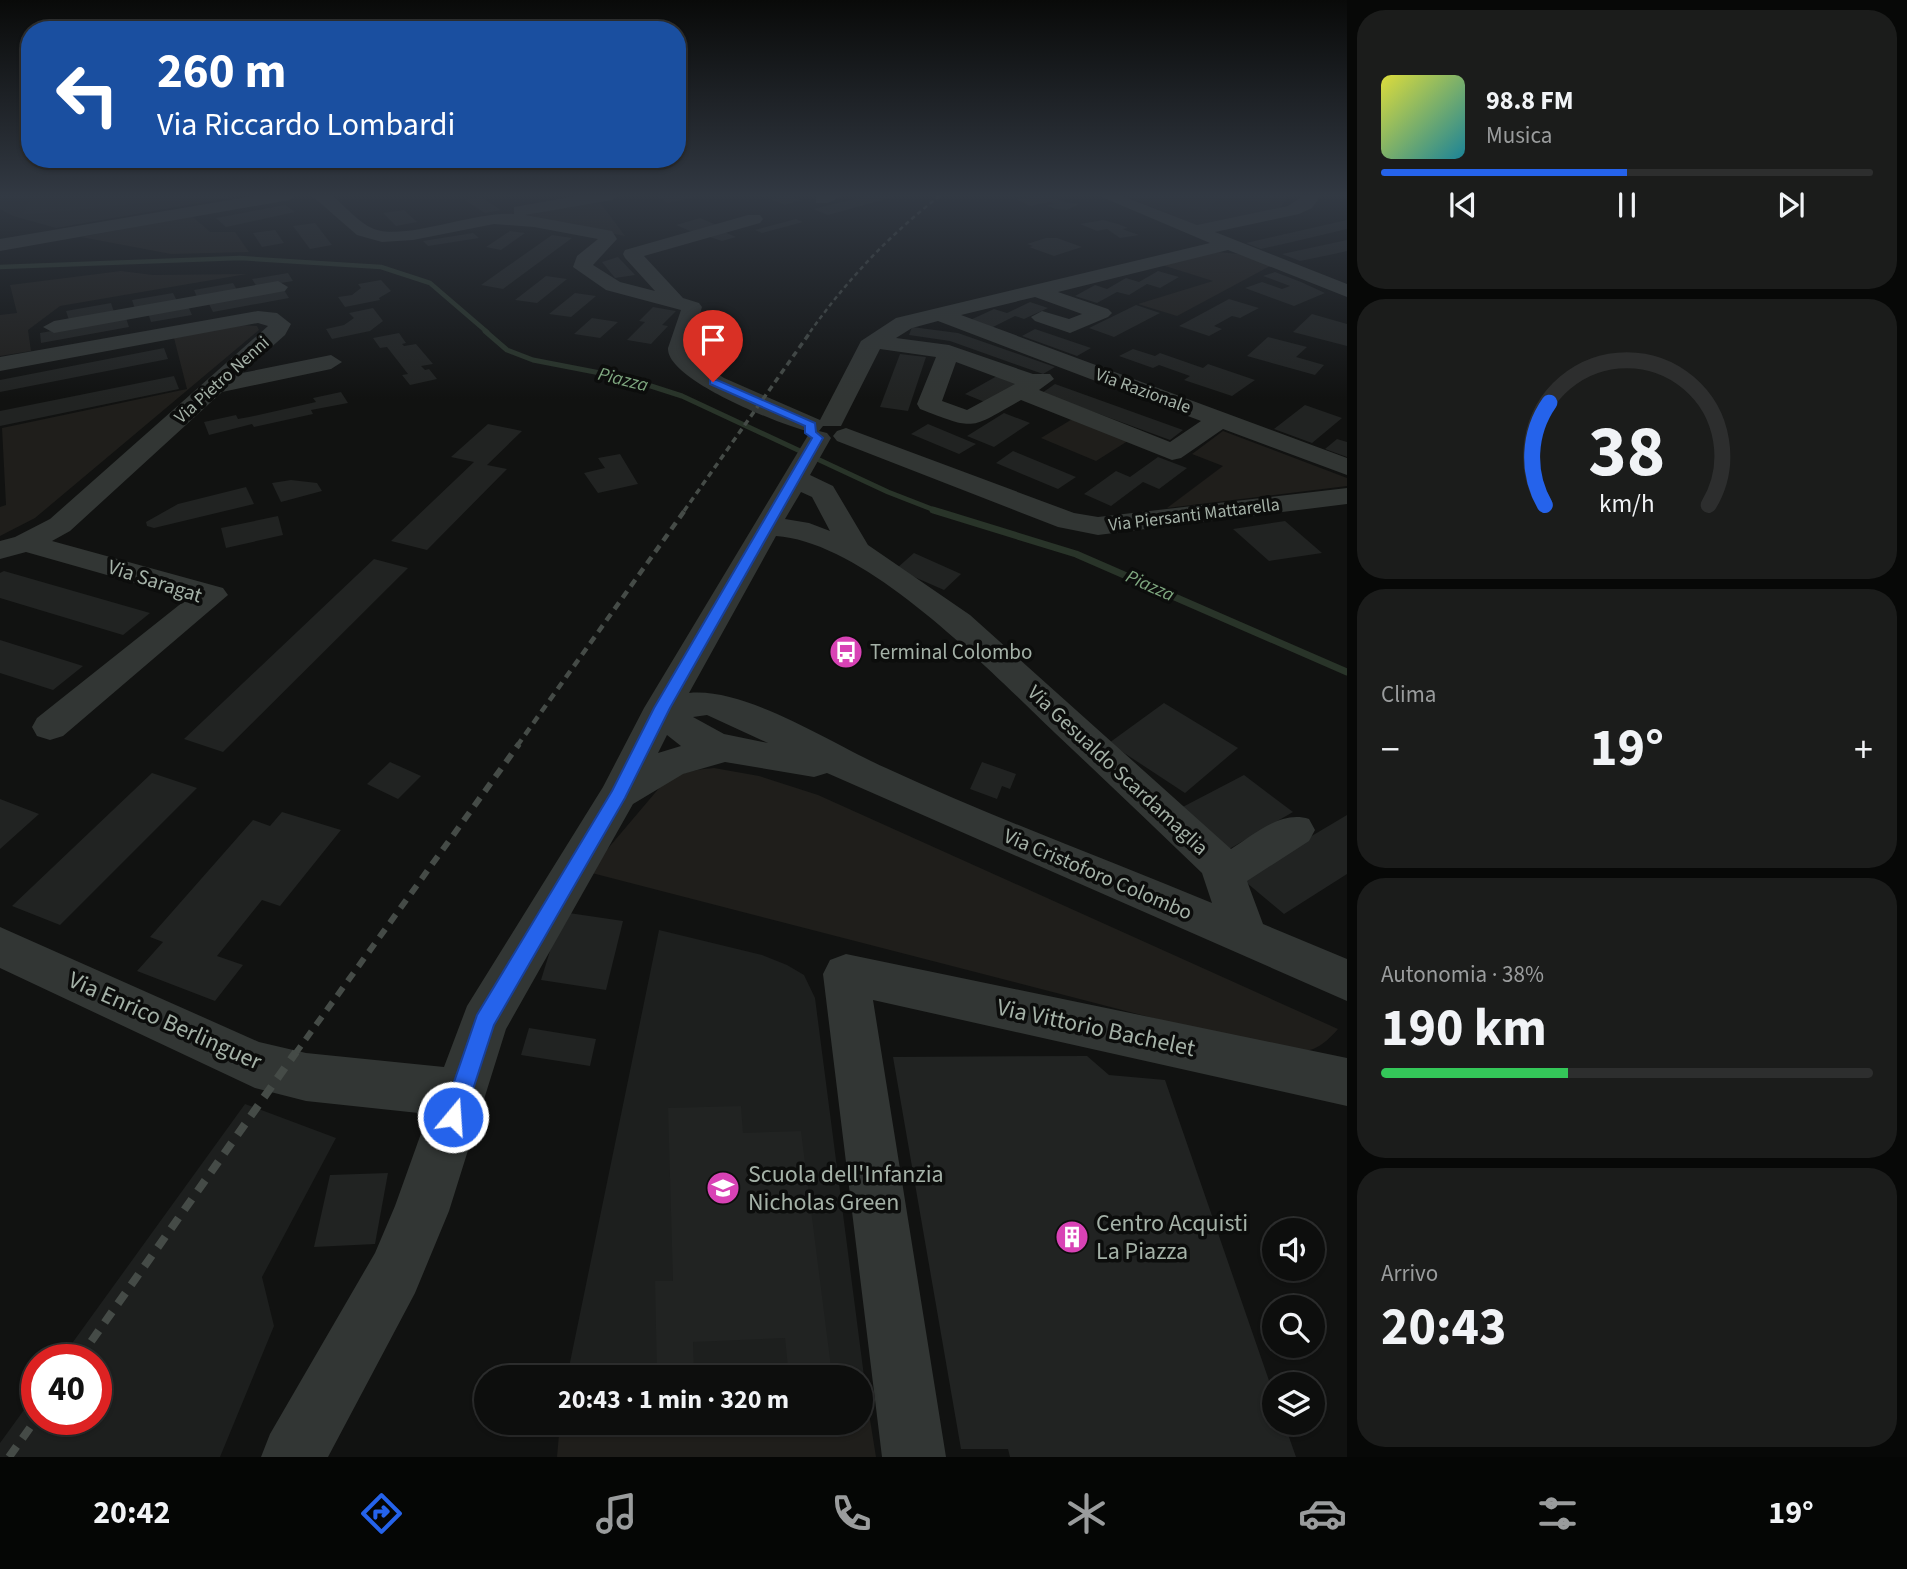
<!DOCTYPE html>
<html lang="it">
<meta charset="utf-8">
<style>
:root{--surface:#0d0e0d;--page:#1b1c1b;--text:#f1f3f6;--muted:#9a9c9d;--line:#2d2e2e;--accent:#2563eb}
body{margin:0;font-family:"Source Sans 3",sans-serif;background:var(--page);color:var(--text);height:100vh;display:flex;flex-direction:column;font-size:26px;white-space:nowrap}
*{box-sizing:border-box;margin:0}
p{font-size:23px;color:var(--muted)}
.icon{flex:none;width:38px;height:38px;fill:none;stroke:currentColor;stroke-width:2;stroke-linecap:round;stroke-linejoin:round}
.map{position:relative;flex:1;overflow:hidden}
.side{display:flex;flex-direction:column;gap:10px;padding:10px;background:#070807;width:560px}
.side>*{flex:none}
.guide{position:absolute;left:21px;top:21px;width:665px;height:147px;border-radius:28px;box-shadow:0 2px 5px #0004,0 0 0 2px var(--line);background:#1a4fa0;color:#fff;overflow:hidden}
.fabs{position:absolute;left:1262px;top:1218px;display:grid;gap:14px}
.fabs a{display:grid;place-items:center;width:63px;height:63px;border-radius:50%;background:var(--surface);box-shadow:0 2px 5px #0004,0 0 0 2px var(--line);font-size:35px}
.speed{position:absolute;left:21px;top:1344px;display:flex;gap:14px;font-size:35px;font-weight:700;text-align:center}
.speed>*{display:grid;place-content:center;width:91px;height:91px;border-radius:50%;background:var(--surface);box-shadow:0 2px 5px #0004,0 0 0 2px var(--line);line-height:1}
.speed .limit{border:10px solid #d22;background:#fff;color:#111}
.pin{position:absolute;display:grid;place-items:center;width:60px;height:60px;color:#fff;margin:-72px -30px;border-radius:50% 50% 50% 0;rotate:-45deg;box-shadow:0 0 7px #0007}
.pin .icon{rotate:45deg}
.me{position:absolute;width:77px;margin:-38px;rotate:18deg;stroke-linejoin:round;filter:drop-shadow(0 0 5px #0008)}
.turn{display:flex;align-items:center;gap:24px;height:147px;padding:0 21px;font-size:32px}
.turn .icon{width:91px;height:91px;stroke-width:2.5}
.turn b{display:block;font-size:49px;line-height:60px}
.big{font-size:52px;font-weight:700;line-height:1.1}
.side .tile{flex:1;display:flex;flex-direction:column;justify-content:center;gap:10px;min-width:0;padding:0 24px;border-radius:28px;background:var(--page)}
.side .dial{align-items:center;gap:0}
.dial svg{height:182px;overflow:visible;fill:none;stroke:var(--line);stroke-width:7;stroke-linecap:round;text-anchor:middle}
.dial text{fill:var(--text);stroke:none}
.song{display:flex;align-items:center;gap:21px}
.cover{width:84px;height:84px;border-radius:10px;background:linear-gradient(135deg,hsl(60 70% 55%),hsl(190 70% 35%))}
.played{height:7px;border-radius:4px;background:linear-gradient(90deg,var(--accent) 50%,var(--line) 50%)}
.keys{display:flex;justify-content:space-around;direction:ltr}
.heat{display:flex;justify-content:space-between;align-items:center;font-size:38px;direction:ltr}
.charge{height:10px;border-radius:5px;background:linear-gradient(90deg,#34c759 38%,var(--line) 0)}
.trip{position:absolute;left:474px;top:1365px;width:399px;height:70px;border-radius:35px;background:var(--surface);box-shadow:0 2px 5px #0004,0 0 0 2px var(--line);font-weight:700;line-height:70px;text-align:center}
.tabs{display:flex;height:112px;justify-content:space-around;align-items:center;background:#050605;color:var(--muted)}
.tabs .icon{width:49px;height:49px}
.tabs .on{color:var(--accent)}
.tabs b{font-size:32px;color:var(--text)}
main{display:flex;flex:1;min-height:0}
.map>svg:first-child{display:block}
.built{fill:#1d1f1e}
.green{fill:#1f1e1b}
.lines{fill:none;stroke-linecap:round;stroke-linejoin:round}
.stream-far2{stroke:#293429;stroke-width:4.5}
.stream-far1{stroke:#293429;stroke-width:5}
.stream{stroke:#293429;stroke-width:7}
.building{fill:#212322}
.minor{fill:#323634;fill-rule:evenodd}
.rail-far4{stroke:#454b47;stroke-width:2.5;stroke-dasharray:4.5 3.5;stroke-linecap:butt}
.rail-far3{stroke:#454b47;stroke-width:3.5;stroke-dasharray:6 4.5;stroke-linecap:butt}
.rail-far2{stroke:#454b47;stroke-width:4.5;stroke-dasharray:8 6;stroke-linecap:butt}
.rail-far1{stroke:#454b47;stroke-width:6;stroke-dasharray:10 8;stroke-linecap:butt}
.rail{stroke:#454b47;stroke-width:8;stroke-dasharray:13 10;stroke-linecap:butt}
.route{fill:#2563eb;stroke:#184099;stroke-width:2}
.labels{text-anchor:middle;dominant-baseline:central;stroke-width:7;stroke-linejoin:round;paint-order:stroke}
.far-street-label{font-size:18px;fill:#a4b1a7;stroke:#0c0d0c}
.far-water-label{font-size:19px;font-style:italic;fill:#7fa880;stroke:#0c0d0c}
.street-label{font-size:21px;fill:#a4b1a7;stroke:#0c0d0c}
.poi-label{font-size:21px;fill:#a4b1a7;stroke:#0c0d0c;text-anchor:start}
.near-street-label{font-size:24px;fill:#a4b1a7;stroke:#0c0d0c}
.near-poi-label{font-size:24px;fill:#a4b1a7;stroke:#0c0d0c;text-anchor:start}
</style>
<main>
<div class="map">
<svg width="1347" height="1457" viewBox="0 0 1347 1457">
<rect width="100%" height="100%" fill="#111211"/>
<!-- built -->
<g class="built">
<polygon points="0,195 245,195 56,228 13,216 0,209"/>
<polygon points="1122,195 1289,195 1280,208 1199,226"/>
<polygon points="659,930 762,955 787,965 804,975 815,998 868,1407 861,1407 861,1377 567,1377"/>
<polygon points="245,1104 336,1138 262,1277 274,1326 220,1457 0,1457 0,1443 37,1392 37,1419 96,1419 96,1360 60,1360"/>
</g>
<!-- green -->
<g class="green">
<polygon points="599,201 625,236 525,217 525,215"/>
<polygon points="192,216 210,232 235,232 249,252 171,254 81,237"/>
<polygon points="1218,252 1239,254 1272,265 1177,316 1138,304 1213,281 1162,265"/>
<polygon points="121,271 153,275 247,274 60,306 28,330 31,351 0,356 0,315 17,313 10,285"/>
<polygon points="242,325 257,326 259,330 35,518 0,536 0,507 6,505 2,428 187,389 174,338"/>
<polygon points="1079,415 1134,437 1096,461 1041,438"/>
<polygon points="1223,431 1347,478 1347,486 1167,508 1223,466 1192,454"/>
<path d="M714 768 759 776 818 795 1338 1029C1315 1055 1305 1053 1273 1049L588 872 660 787C677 773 692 770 714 768Z"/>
<polygon points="861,1407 868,1407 876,1457 557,1457 560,1423 861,1423"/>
</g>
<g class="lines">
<!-- stream-far2 -->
<polyline class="stream-far2" points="0,267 240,258 381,267 430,283 487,332"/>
<!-- stream-far1 -->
<polyline class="stream-far1" points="485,331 507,350 533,360 626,378 682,396 888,492 937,511"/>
<!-- stream -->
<polyline class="stream" points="933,510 1076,554 1347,672"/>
</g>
<!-- building -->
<g class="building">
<polygon points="31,195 208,195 208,197 23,215"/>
<polygon points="703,195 668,203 657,196 664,195"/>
<polygon points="787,195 801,200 785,205 770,199"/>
<polygon points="871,195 897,196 828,215 813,209"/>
<polygon points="1048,195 1064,202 1079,204 1067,210 1055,209 1047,205 1054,204 1050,202 1030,206 1016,199"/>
<polygon points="1156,195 1220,195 1207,211 1150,202"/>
<polygon points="1226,195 1253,195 1272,198 1269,204"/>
<polygon points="481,197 501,210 485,213 465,200"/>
<polygon points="285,205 295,212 226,227 216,218"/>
<polygon points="404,210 417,222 396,226 383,213"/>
<polygon points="700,218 719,226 695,233 676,225"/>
<polygon points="796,219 803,222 762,233 755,230"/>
<polygon points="1103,220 1118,224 1128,228 1122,229 1139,235 1120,238 1107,229 1097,231 1080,224"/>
<polygon points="1347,220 1347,229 1292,242 1261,249 1246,243"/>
<polygon points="315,223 332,245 310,249 293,226"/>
<polygon points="275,230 284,243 262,247 253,233"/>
<polygon points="510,231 525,233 501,250 486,247"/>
<polygon points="722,231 736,237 722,241 707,236"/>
<polygon points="473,233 479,238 428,246 423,241"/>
<polygon points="552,235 572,238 503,289 481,285"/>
<polygon points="1046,238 1057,238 1082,247 1054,256 1029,247 1033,246 1027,244"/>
<polygon points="1347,240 1347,251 1334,254 1300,261 1282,254"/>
<polygon points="618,257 635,275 615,278 602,262"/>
<polygon points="1158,271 1179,277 1160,288 1147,284 1129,295 1117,292 1097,303 1075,296 1095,285 1107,289 1126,278 1139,282"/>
<polygon points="1275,272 1301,282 1325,293 1294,306 1245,288 1262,282 1282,289 1290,286 1263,276"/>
<polygon points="288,273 293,281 257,287 252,279"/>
<polygon points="546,276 567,279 537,303 515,300"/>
<polygon points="381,280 391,291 379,298 380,300 345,307 338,297 352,295 361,288 358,284"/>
<polygon points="233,283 237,290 197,297 194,290"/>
<polygon points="284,290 289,298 213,312 209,304"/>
<polygon points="173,293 177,301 135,309 132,300"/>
<polygon points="575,293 596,296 571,317 549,314"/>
<polygon points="1229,299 1259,308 1240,318 1232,316 1214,326 1222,329 1209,336 1179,326"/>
<polygon points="1030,302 1048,308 1024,319 1015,316 989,329 968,321 994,309 1007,313"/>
<polygon points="111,303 114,312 69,320 66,311"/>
<polygon points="1136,305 1160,313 1114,337 1089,328"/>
<polygon points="188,306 192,315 151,322 148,313"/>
<polygon points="653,307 676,311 662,325 668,326 651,344 627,340 645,322 639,321"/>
<polygon points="373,308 383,321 370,331 332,339 326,329 344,325 354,318 349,313"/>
<polygon points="1312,314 1347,324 1347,346 1293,332"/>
<polygon points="716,316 724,330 701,332 694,318"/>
<polygon points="126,318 129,327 41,343 40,333"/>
<polygon points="592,318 618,322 600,338 574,334"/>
<polygon points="912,327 958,333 1055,367 1043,374 950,341 909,335"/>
<polygon points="1035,329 1091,348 1077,356 1022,336"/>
<polygon points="399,333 406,343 402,344 404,346 416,344 433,364 421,366 425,370 429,369 437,379 410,385 402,375 408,374 387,347 380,348 373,338"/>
<polygon points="1268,337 1307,347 1296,357 1324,365 1315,375 1247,356"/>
<polygon points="164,348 168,359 0,392 0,380"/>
<polygon points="1133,349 1155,356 1160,353 1203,368 1208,364 1255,380 1232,396 1184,380 1190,376 1159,365 1153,368 1119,356"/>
<polygon points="900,354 926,357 908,411 880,407"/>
<polygon points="174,376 179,389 0,426 0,411"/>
<polygon points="997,376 1024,385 992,405 965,394"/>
<polygon points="1055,384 1183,430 1170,440 1042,393"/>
<polygon points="341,392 348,403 311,410 313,414 254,427 252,424 209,435 204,422 236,415 238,419 249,417 316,402 313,398"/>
<polygon points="1305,405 1342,418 1312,443 1274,429"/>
<polygon points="1004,413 1030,423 994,447 967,436"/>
<polygon points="488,424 522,431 487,465 507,469 427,550 391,541 474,462 451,457"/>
<polygon points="928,424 976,444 959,454 911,434"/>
<polygon points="1337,439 1347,442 1347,457 1325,449"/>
<polygon points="1013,451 1076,477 1058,489 996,463"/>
<polygon points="620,454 638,484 598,493 584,473 605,468 598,458"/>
<polygon points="1158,457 1187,468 1159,489 1143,482 1111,506 1084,494 1116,471 1130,477"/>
<polygon points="291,480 317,483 322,491 281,502 272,483"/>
<polygon points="246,487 254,504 154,528 147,526 146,522 178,504"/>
<polygon points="278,516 283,535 226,548 221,528"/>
<polygon points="1285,521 1322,553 1269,561 1233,529"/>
<polygon points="914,553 961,574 944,590 896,569"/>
<polygon points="374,559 408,568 223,752 184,739"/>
<polygon points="4,571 150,613 123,635 0,598 0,573"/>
<polygon points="0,640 83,666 53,690 0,673"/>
<polygon points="1164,703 1238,748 1185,793 1109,743"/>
<polygon points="390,762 421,776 398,799 367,784"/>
<polygon points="982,762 1016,774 1010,789 1002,786 997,799 970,789"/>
<polygon points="152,773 197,788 60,925 12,906"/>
<polygon points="1244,775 1293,812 1224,852 1175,811"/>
<polygon points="0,799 39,814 0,849"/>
<polygon points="282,812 341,830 280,906 262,900 217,956 243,965 215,1001 137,971 163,942 150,937 253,820 270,826"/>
<polygon points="1347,815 1347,874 1284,914 1241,878"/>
<polygon points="562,912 623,921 606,990 541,980"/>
<polygon points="529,1028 596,1039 590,1066 521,1055"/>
<polygon points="1087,1056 1109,1075 1165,1080 1274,1395 1274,1423 1284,1423 1296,1457 1010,1457 1008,1449 961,1449 893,1057"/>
<polygon points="741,1106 743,1133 801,1131 831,1367 788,1368 785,1338 693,1342 694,1374 657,1375 655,1281 673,1281 668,1108"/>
<polygon points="388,1173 375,1244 314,1247 330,1175"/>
</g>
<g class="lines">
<!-- minor -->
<g class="minor">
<polygon points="259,195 297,195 289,200 0,251 0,239"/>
<path d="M311 195H331C345 205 358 223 374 229 406 241 474 211 514 214V207L582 195H620L612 200 525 215 612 231 617 239 593 265 620 282 655 291 625 258 623 254 625 250 748 215H760L763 219 760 223 644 256 683 298 699 303 702 307 691 342 693 358 724 378 820 420 861 341 896 318 1210 243 1097 195H1120L1197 225 1288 206 1304 195H1321L1312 208 1299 214 1215 232 1347 284V297L1228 250 1058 292 1108 309 1112 313 1108 317 1070 333 1035 321 1031 317 1042 311 1069 319 1082 314 1035 297 961 315 1347 458V475L1223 429 1181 458 1172 460 1021 400C969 429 977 431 920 409L917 404 936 357 880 349 841 426H823L819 431 827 433 831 438 810 475 833 486 868 545 970 615 1231 849C1255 834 1281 810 1309 819L1315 830 1309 841 1247 881 1263 924 1347 959V1001L827 773 814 777 725 762 683 774 633 804 506 1029 449 1211 415 1293 328 1457H261L270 1434 375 1253 395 1206 428 1114 306 1101 255 1088 0 968V927L259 1042 306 1053 444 1067 467 1006 603 787 644 708 810 432C781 425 666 380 668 348L681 310 606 290 573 267 577 256 598 239 534 227 494 224 413 240 382 242 357 235ZM938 321 1201 421 1170 442 1039 390 1054 379 1050 374H1033L949 345 896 338 912 328ZM956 362 1015 384 967 410 942 401ZM801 492 812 497 830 531 809 523 785 519ZM776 536C867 542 990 671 1055 733 1104 779 1153 826 1202 873L1212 903C1103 858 992 817 886 768 832 744 746 687 689 693ZM707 715 768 743 724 734 693 717ZM667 735 681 746 658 753Z"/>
<polygon points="816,195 844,195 828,203 816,203"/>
<polygon points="278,281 288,287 285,291 54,333 43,327 54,321"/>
<polygon points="258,311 277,313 291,324 285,335 242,373 331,355 342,362 331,369 222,392 70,531 52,541 223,588 228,595 63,736 50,740 37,736 32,727 37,718 188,598 26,552 0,559 0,541 15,537 50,519 268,326 258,323 0,371 0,357"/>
<polygon points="846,428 1074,513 1098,517 1347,488 1347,504 1098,535 1058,527 837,441 833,436 837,431"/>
<polygon points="846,954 1347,1058 1347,1106 873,1000 946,1457 882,1457 823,974 830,960"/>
</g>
<!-- rail-far4 -->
<path class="rail-far4" d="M810 332C847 280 890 234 941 195"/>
<!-- rail-far3 -->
<polyline class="rail-far3" points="684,511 811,331"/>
<!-- rail-far2 -->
<polyline class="rail-far2" points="517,746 685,510"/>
<!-- rail-far1 -->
<polyline class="rail-far1" points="295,1054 519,744"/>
<!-- rail -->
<g class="rail">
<polyline points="78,1360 296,1052"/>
<polyline points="9,1457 37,1418"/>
</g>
</g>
<!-- sky -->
<linearGradient id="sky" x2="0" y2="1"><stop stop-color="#090a09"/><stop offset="0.49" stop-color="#323943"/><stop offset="1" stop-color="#323943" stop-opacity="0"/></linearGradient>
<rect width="1347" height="399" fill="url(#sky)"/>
<!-- route -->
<polygon class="route" points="710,380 717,380 815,423 816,432 823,438 670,708 625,798 494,1025 464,1117 461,1124 453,1128 445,1124 442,1117 477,1015 612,791 654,708 812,438 805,433 805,426 710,384"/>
<!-- icons -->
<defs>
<symbol id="bus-disc" viewBox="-11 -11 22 22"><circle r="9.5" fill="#d842b5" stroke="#0c0d0c"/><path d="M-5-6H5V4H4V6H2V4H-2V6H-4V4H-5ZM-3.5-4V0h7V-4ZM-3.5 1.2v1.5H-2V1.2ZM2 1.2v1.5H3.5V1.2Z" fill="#fff"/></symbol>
<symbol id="school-disc" viewBox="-11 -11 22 22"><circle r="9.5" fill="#d842b5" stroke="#0c0d0c"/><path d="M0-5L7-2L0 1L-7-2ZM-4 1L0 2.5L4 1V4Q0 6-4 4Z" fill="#fff"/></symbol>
<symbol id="building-disc" viewBox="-11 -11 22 22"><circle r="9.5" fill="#d842b5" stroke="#0c0d0c"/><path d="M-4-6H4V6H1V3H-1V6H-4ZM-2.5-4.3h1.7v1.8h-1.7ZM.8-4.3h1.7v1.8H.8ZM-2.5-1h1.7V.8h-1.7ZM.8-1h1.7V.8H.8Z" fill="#fff"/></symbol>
</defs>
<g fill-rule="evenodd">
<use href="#bus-disc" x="827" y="633" width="38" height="38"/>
<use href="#school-disc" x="704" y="1169" width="38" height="38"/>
<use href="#building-disc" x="1053" y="1218" width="38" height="38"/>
</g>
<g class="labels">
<!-- far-street labels -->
<g class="far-street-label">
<text transform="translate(222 380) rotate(-42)">Via Pietro Nenni</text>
<text transform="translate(1143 391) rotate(20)">Via Razionale</text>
<text transform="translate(1194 515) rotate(-7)">Via Piersanti Mattarella</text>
</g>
<!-- far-water labels -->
<g class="far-water-label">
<text transform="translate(623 380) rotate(14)">Piazza</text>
<text transform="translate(1150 586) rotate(24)">Piazza</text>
</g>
<!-- street labels -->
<g class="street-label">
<text transform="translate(155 581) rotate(18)">Via Saragat</text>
<text transform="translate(1118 770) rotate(43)">Via Gesualdo Scardamaglia</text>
<text transform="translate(1098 874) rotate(23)">Via Cristoforo Colombo</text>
</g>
<!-- poi labels -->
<g class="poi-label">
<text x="870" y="652">Terminal Colombo</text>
</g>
<!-- near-street labels -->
<g class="near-street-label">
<text transform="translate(165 1021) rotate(24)">Via Enrico Berlinguer</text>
<text transform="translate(1096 1028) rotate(12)">Via Vittorio Bachelet</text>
</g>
<!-- near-poi labels -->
<g class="near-poi-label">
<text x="748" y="1174">Scuola dell'Infanzia<tspan x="748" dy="28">Nicholas Green</tspan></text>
<text x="1096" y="1223">Centro Acquisti<tspan x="1096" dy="28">La Piazza</tspan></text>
</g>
</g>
</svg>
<div class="fabs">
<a><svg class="icon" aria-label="sound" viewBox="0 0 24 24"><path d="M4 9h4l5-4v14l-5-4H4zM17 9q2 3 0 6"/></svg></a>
<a><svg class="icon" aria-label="search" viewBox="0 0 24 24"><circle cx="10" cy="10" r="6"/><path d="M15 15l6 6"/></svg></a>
<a><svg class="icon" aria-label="layers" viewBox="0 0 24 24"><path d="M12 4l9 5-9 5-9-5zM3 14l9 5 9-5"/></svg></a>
</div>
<div class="speed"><div class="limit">40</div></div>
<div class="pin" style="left:713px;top:382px;background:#d93025"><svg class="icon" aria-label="arrive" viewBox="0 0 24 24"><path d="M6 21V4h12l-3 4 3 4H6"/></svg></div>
<svg class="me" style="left:453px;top:1117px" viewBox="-20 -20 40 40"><circle r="17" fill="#2563eb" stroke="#fff" stroke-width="3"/><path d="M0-11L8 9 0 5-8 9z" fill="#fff"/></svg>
<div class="trip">20:43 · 1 min · 320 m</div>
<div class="guide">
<div class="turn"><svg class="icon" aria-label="left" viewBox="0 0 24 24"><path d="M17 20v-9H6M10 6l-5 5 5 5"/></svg><div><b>260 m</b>Via Riccardo Lombardi</div></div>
</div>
</div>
<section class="side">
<div class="tile">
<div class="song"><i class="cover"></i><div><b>98.8 FM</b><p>Musica</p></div></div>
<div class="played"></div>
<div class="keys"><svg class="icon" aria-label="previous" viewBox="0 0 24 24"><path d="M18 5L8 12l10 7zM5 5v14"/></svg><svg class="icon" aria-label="pause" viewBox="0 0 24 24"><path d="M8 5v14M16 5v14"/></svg><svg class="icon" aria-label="next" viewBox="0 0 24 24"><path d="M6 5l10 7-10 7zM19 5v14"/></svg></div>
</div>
<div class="tile dial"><svg viewBox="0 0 100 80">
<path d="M14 69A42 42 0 1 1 86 69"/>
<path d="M14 69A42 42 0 0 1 16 24" stroke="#2563eb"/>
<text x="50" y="56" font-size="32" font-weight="700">38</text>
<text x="50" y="72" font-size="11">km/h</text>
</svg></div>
<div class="tile"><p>Clima</p>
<div class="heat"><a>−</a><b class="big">19°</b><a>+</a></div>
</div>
<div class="tile"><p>Autonomia · 38%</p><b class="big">190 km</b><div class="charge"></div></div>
<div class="tile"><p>Arrivo</p><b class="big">20:43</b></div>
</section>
</main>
<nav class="tabs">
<b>20:42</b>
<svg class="icon on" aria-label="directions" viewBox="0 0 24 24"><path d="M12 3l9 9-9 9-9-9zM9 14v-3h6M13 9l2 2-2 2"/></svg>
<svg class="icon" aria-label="music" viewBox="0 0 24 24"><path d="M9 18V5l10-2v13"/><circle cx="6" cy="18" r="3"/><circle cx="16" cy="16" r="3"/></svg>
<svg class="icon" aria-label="phone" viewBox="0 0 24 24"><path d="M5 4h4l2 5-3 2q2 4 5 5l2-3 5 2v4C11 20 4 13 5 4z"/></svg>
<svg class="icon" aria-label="climate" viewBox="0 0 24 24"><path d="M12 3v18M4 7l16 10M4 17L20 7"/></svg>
<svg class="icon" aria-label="car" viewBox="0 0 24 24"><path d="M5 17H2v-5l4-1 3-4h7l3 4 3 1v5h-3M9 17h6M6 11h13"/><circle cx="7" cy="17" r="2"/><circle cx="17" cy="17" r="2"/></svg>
<svg class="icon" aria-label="filters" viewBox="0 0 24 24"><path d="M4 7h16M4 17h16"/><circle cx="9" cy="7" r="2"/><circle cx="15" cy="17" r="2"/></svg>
<b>19°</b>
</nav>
